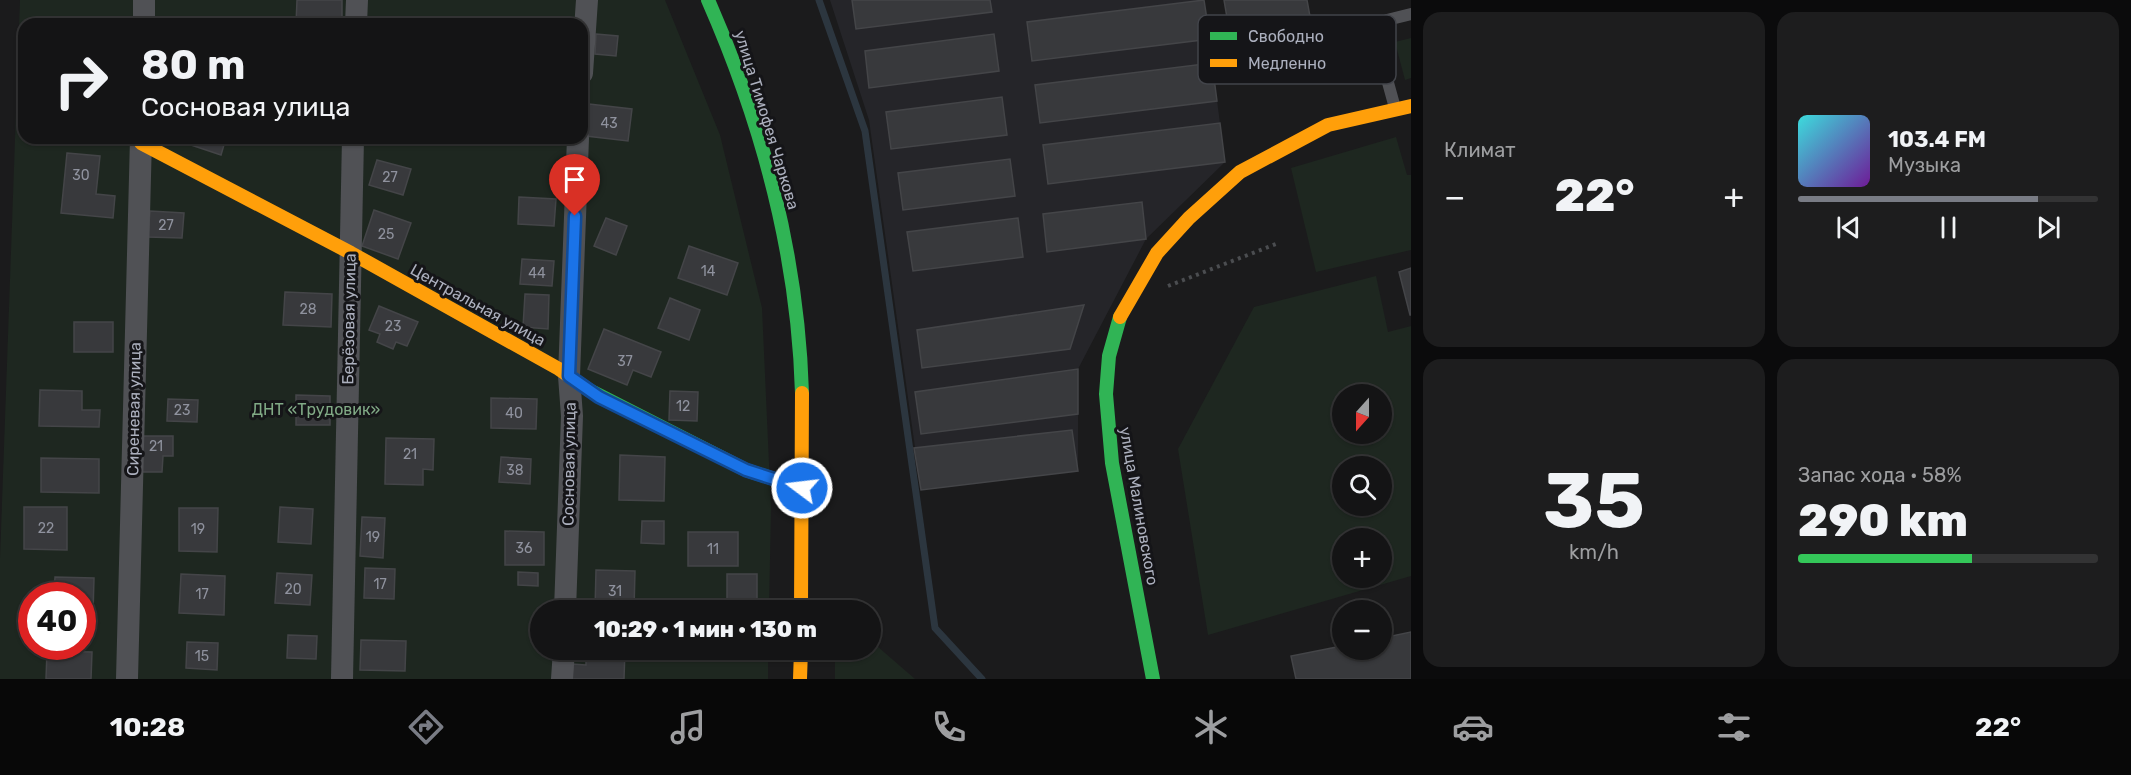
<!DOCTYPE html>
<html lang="ru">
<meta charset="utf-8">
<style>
:root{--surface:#141415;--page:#1d1d1e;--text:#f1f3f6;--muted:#9d9ea0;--line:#333334;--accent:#797c85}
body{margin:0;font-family:Rubik,sans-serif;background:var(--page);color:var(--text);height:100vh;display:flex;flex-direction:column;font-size:22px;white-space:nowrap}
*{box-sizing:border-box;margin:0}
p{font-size:20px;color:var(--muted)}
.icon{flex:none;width:33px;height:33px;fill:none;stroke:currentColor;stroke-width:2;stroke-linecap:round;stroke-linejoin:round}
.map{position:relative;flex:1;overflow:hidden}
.details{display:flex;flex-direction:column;gap:12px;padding:12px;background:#0b0b0c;width:720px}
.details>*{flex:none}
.banner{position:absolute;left:18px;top:18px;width:570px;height:126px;border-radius:18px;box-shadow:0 2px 4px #0004,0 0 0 2px var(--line);background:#141415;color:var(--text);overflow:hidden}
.needle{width:39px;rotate:201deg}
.fabs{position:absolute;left:1332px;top:384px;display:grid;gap:12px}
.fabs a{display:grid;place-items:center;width:60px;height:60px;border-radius:50%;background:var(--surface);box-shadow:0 2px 4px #0004,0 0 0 2px var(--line);font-size:30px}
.speed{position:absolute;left:18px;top:582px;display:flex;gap:12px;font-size:30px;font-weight:700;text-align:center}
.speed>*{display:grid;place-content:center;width:78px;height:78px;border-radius:50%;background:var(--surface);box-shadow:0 2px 4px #0004,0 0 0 2px var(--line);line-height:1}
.speed .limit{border:9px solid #d22;background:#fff;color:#111}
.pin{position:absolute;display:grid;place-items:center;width:51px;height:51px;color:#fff;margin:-62px -26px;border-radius:50% 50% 50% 0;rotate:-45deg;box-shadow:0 0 6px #0007}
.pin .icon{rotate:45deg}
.me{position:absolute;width:66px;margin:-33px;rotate:285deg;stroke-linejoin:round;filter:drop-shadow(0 0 4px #0008)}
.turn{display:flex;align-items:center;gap:21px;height:126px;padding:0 24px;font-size:27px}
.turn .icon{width:78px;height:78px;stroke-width:2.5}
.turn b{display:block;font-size:42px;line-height:51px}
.big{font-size:45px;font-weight:800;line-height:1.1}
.details .card{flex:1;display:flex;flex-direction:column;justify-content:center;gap:9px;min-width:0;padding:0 21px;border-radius:18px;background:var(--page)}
.details .dial{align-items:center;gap:0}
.dial b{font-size:78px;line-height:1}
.song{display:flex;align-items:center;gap:18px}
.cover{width:72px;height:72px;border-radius:9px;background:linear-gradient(135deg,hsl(180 70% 55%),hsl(280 70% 35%))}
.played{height:6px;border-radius:3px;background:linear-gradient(90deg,var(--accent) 80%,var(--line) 80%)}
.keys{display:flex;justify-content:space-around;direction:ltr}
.heat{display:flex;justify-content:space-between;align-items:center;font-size:33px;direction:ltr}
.charge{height:9px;border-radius:4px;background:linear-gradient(90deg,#34c759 58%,var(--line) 0)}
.details .tiles{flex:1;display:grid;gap:12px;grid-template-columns:repeat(2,1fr)}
.trip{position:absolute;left:530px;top:600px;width:351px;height:60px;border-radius:30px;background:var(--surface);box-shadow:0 2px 4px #0004,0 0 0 2px var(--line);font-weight:800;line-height:60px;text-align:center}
.tab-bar{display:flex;height:96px;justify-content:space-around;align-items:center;background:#080808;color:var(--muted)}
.tab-bar .icon{width:42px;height:42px}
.tab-bar .on{color:var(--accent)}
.tab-bar b{font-size:27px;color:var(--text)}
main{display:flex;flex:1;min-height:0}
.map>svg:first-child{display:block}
.built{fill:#252529}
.green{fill:#1e2720;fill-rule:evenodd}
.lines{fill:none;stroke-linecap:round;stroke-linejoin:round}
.stream{stroke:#2c363f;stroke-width:7}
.building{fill:#38393c;stroke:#444548;stroke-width:1.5}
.path{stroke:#4b4d50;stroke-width:4;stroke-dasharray:3 4.5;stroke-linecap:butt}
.lane{stroke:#505155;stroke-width:12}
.street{stroke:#505155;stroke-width:22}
.fast{stroke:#30b455;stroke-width:14}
.slow{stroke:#ff9f0a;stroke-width:14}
.route-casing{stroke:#114b97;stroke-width:15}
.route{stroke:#1a73e8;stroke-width:10}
.labels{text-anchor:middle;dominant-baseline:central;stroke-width:6;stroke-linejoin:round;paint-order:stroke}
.number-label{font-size:14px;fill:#8f929e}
.street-label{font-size:16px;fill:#acb0be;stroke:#151518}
.park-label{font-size:16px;fill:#81aa86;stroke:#151518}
.key{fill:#151518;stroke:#42444a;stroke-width:1.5}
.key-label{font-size:16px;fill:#acb0be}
</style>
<main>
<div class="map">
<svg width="1411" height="679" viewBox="0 0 1411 679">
<rect width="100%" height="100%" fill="#1b1b1c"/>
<!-- built -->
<polygon class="built" points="830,0 1204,0 1225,162 1146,239 1078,369 1078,471 921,490 869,120"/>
<!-- green -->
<g class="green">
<path d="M20 0H665L720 135 762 308 771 508 769 610H540V650H768V679H0V559ZM24 24H582V138H24ZM32 596H82V646H32Z"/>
<polygon points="1411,38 1411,78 1405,80 1395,42"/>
<polygon points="1396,137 1407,175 1411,175 1411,250 1316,272 1291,168"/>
<path d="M1376 276 1388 332 1411 326V576L1208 635 1178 449 1254 307ZM1382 394V434H1342V394ZM1382 466V506H1342V466ZM1382 538V578H1342V538Z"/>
<polygon points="870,640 915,679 835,679 835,650 870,650"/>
</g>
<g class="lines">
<!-- stream -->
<polyline class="stream" points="819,0 865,131 935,628 982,679"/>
</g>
<!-- building -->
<g class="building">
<polygon points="297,0 342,0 342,24 296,24"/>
<polygon points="852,0 990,0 992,12 856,29"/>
<polygon points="1204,0 1210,39 1032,61 1027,22"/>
<polygon points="1224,0 1307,0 1313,33 1232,47"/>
<polygon points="596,34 618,36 616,56 595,54"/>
<polygon points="994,34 999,71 869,88 865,51"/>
<polygon points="1212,63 1217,101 1040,123 1035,85"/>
<polygon points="1002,97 1007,135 891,149 886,112"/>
<polygon points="589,104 632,109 628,141 586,136"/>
<polygon points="1220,123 1225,162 1048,184 1043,145"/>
<polygon points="190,138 226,138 221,155 188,144"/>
<polygon points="67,153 100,156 96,194 115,196 113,218 61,213"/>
<polygon points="1010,159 1015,196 903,210 898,173"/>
<polygon points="377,160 411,169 403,195 369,185"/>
<polygon points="519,197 556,199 554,226 518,224"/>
<polygon points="1142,202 1146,239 1047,252 1043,214"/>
<polygon points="374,210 411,223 398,259 362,246"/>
<polygon points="150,211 184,213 182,238 148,237"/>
<polygon points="606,218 627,226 616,255 594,246"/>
<polygon points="1018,218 1023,257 913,271 907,232"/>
<polygon points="689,246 738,263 727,295 678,278"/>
<polygon points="522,259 554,261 552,286 520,284"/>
<polygon points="1411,268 1411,315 1410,315 1399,272"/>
<polygon points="285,292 332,294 331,327 283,325"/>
<polygon points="525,294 549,295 548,329 523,327"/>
<polygon points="670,298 700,310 689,340 658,328"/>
<polygon points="1084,305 1070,349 922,368 917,330"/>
<polygon points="379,306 418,322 407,346 396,342 393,349 377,342 380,334 369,330"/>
<rect x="74" y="322" width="39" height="30"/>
<polygon points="604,329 661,352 651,377 633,370 627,385 588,369"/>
<polygon points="1078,369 1078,414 921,434 915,392"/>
<polygon points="40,390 82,391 82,410 100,410 99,427 39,426"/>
<polygon points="670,391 698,392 697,421 669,420"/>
<polygon points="296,395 330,396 330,425 296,425"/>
<polygon points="491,398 537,399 536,429 491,428"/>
<polygon points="168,399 198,400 197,422 167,421"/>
<polygon points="1072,430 1078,471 921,490 914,448"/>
<polygon points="140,436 173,436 173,456 163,456 162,472 139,472"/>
<polygon points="386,438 434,439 433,470 423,469 423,485 385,484"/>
<polygon points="620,455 665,457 664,501 619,500"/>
<polygon points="501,457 531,459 530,484 499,482"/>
<polygon points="41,458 99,459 99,493 41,492"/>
<polygon points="24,507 67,507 67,550 24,549"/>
<polygon points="280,507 313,509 311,544 278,542"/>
<polygon points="179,508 218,508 217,552 179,551"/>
<polygon points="362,517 385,518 383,558 360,556"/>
<polygon points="642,521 664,521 664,544 641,543"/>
<polygon points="505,531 544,532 544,565 505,565"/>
<rect x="688" y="532" width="50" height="34"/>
<polygon points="365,568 395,569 394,599 364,598"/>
<polygon points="596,570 635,571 634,610 595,610"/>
<polygon points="518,572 538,573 538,586 518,585"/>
<polygon points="277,573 312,575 310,605 275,603"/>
<polygon points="181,574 225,576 224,615 179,613"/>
<rect x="727" y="574" width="30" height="27"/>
<polygon points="55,577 94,578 93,614 82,613 82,596 54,596"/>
<polygon points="1411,632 1411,679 1296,679 1291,656 1342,646 1342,650 1382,650 1382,638"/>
<polygon points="288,635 317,636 316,659 287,658"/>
<polygon points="361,640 406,641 405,671 360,670"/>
<polygon points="187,642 218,643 217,670 186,668"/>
<polygon points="586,650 625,650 624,679 572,679 573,664 586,665"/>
<polygon points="47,651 92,652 91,679 46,679"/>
</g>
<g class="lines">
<!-- path -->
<polyline class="path" points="1168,286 1276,244"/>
<!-- lane -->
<g class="lane">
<polyline points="1248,60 1376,39"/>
<polyline points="1395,108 1376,39 1387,20 1411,14"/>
</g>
<!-- street -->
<g class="street">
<polyline points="144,24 144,0"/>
<polyline points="356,24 357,0"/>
<polyline points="582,73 587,0"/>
<polyline points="565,610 572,416 569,376 578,138"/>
<polyline points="127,679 141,138"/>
<polyline points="342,679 353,138"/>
<polyline points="562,679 564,650"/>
</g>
<!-- fast -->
<g class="fast">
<path d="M708 0C763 125 798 256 802 393"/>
<polyline points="1120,317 1109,356 1106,394 1112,463 1153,679"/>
<polyline points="589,390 746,470 802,488"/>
</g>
<!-- slow -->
<g class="slow">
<polyline points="141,143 351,253 559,369 589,390"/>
<polyline points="1120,317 1157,253 1189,218 1240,172 1328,125 1411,106"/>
<polyline points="801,610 802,393"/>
<polyline points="800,679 801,650"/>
</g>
</g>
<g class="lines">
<defs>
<polyline id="route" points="575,216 569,376 599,397 746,470 802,488"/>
</defs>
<!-- route casing -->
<use href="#route" class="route-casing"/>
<!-- route -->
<use href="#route" class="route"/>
</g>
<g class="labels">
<!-- number labels -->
<g class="number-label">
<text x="609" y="123">43</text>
<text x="81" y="175">30</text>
<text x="390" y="177">27</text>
<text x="166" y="225">27</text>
<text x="386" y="234">25</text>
<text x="708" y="271">14</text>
<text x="537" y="273">44</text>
<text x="308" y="309">28</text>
<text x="393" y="326">23</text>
<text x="625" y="361">37</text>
<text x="683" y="406">12</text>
<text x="182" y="410">23</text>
<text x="514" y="413">40</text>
<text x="156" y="446">21</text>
<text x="410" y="454">21</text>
<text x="515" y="470">38</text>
<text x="46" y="528">22</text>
<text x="198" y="529">19</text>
<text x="373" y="537">19</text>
<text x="524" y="548">36</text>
<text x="713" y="549">11</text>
<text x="380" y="584">17</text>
<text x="293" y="589">20</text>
<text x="615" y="591">31</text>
<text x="202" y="594">17</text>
<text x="202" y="656">15</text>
</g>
<!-- street labels -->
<g class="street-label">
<text transform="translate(767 120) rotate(73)">улица Тимофея Чаркова</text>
<text transform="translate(478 305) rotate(29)">Центральная улица</text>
<text transform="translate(349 319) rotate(-89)">Берёзовая улица</text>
<text transform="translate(134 409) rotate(-89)">Сиреневая улица</text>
<text transform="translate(569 464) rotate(-89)">Сосновая улица</text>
<text transform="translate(1139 506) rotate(80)">улица Малиновского</text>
</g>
<!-- park labels -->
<g class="park-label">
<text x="316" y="409">ДНТ «Трудовик»</text>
</g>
</g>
<!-- legend -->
<rect x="1198" y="15" width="198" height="69" rx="9" class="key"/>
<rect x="1210" y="32" width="27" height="8" fill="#30b455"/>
<rect x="1210" y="59" width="27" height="8" fill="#ff9f0a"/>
<g class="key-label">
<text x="1248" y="42">Свободно</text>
<text x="1248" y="69">Медленно</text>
</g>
</svg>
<div class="fabs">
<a><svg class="needle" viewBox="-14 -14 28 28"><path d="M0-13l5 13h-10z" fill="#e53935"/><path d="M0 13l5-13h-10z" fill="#9d9ea0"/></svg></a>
<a><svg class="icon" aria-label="search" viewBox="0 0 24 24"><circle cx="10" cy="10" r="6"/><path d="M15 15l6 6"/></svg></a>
<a>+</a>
<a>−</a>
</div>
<div class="speed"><div class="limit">40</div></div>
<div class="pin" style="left:575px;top:216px;background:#d93025"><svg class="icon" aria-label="arrive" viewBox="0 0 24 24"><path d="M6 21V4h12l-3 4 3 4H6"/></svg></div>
<svg class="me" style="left:802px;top:488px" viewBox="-20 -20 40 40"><circle r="17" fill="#1a73e8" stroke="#fff" stroke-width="3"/><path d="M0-11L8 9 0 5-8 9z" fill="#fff"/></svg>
<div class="trip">10:29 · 1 мин · 130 m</div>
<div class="banner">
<div class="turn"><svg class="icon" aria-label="right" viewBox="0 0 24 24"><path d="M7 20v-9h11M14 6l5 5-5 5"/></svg><div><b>80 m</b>Сосновая улица</div></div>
</div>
</div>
<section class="details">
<div class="tiles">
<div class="card"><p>Климат</p>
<div class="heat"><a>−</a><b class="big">22°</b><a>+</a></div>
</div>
<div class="card">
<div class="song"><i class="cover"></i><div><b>103.4 FM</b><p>Музыка</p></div></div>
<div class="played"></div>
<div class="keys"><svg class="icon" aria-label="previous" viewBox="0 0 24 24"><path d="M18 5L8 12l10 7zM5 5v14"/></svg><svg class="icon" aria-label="pause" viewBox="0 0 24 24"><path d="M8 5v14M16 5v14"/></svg><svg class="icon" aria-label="next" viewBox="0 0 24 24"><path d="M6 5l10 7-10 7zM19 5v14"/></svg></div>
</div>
<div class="card dial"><b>35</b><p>km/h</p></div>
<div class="card"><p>Запас хода · 58%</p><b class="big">290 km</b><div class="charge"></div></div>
</div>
</section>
</main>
<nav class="tab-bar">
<b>10:28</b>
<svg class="icon on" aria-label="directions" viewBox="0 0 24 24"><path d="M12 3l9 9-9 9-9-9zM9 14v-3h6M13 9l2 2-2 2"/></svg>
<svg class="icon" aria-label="music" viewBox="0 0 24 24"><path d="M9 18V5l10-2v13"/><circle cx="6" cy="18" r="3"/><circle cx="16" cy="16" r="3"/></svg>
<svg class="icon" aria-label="phone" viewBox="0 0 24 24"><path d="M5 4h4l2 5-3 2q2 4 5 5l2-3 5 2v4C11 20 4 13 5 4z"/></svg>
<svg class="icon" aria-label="climate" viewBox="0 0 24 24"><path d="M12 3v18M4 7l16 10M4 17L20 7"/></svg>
<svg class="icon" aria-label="car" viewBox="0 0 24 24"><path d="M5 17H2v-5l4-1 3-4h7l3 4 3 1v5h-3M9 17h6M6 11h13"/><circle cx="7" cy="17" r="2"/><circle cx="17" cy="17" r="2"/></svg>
<svg class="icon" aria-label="filters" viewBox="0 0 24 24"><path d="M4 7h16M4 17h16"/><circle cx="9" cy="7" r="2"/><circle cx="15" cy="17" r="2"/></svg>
<b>22°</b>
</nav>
